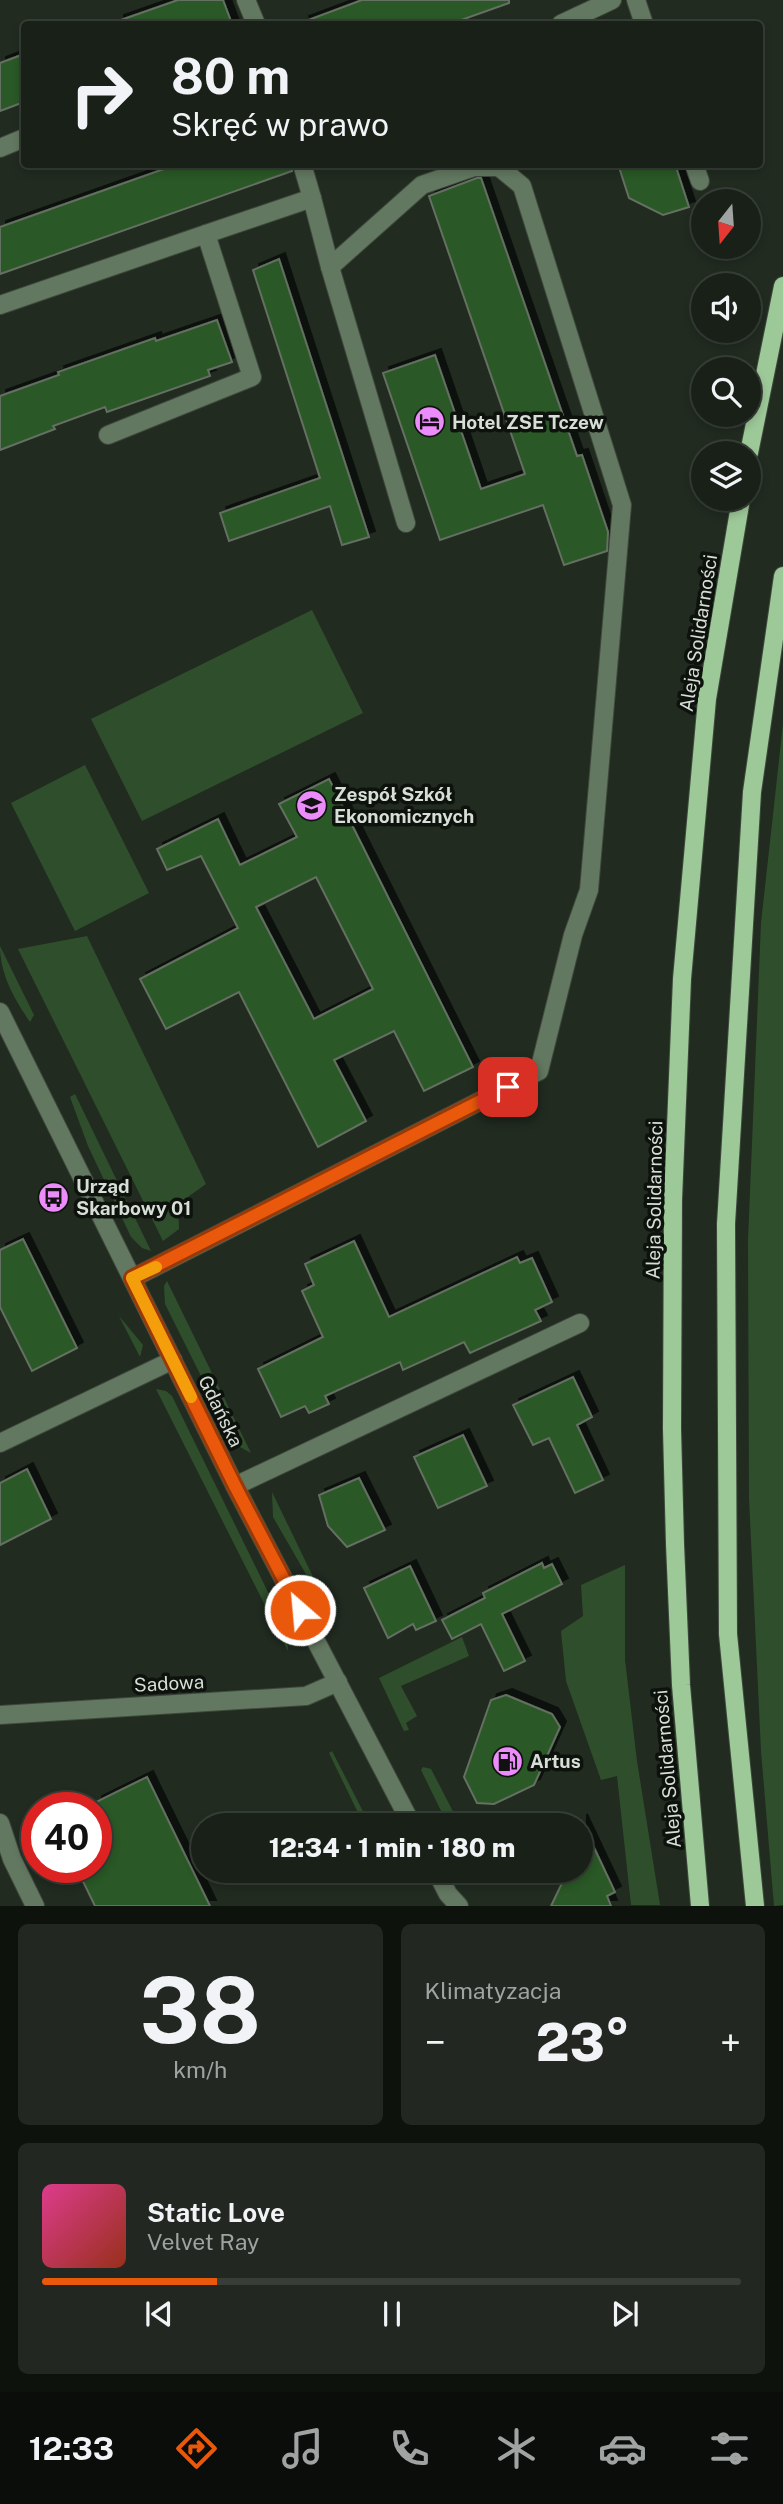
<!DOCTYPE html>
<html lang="pl">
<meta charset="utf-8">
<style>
:root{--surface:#192018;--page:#222821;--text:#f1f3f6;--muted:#9fa3a2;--line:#373e37;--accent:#ea580c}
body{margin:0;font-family:"Public Sans",sans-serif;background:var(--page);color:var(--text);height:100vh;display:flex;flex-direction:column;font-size:26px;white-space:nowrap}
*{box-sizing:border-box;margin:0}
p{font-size:23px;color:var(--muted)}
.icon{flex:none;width:38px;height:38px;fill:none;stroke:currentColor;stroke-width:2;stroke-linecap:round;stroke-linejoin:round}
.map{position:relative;height:1906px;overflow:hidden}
.details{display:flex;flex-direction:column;gap:18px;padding:18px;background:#0e120d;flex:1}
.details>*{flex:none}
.banner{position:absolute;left:21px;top:21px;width:742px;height:147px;border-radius:7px;box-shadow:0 4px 10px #0003,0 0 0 2px var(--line);background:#192018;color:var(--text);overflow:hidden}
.needle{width:46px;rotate:197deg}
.tools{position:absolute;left:691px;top:189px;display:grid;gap:14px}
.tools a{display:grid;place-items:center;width:70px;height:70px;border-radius:50%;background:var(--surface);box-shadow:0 4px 10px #0003,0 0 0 2px var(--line);font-size:35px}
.speed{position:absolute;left:21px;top:1792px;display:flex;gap:14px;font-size:35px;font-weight:700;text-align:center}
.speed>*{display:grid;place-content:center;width:91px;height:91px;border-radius:50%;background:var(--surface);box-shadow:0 4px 10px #0003,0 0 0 2px var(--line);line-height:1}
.speed .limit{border:10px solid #d22;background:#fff;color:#111}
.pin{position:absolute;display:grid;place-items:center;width:60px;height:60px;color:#fff;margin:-30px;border-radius:14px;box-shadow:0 4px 10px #0006}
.me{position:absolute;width:77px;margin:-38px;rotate:333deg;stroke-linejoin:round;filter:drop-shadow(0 0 5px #0008)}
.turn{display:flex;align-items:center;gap:24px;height:147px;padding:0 35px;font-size:32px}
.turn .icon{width:91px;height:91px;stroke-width:2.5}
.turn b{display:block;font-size:49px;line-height:60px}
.big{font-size:52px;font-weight:800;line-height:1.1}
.details .widget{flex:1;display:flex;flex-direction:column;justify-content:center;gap:10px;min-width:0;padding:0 24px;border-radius:10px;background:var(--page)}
.details .dial{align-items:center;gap:0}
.dial b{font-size:91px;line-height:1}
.song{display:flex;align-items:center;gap:21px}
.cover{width:84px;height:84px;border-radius:10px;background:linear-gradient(135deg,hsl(330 70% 55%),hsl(10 70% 35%))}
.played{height:7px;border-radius:4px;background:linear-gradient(90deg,var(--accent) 25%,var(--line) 25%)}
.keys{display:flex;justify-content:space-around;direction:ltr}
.heat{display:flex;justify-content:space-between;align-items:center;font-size:38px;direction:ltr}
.details .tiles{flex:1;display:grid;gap:18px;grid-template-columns:1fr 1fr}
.widget:last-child{grid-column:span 2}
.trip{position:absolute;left:191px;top:1813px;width:402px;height:70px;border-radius:35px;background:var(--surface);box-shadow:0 4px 10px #0003,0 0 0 2px var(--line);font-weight:800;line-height:70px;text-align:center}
.dock{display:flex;height:112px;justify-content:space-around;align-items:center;background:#0a0d0a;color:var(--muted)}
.dock .icon{width:49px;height:49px}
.dock .active{color:var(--accent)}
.dock b{font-size:32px;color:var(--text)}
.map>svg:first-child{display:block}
.green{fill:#2f4f2c}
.building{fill:#2a5825;stroke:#646f62;stroke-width:2;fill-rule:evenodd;filter:url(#shadow)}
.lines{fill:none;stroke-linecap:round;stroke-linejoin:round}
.minor-casing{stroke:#3e483d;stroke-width:20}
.major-casing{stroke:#3e483d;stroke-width:20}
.minor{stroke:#637860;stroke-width:18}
.major{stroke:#9dc898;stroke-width:18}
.route-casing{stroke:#983908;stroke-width:18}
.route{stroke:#ea580c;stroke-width:12}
.slow{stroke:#f59e0b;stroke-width:12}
.labels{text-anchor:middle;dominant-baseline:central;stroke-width:7;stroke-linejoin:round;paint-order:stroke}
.poi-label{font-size:19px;font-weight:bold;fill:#d7ded7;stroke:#0d120d;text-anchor:start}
.street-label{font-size:19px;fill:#d7ded7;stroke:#0d120d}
</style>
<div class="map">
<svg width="783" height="1906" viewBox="0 0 783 1906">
<defs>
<filter id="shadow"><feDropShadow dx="6" dy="-6" stdDeviation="0" flood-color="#0009"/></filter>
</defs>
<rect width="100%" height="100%" fill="#212b20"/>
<!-- green -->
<g class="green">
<polygon points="312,610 363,713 142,821 91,719"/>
<polygon points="783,724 783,1905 774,1906 761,1751 749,1498 748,1241 761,923"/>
<polygon points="85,765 149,893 75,931 11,803"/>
<polygon points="87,936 206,1184 178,1204 179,1229 163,1241 18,949"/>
<path d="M0 946 34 1015 30 1022C14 999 0 974 0 946Z"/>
<polygon points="75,1094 151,1251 142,1248 131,1237 88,1146 70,1097"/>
<polygon points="167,1281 251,1453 240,1447 231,1436 165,1304 164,1286"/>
<polygon points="119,1316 143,1345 140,1357"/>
<polygon points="156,1389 166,1391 172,1396 287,1631 288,1651"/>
<polygon points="272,1492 317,1585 307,1576 273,1517"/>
<polygon points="625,1565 625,1660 637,1761 660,1905 631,1905 617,1776 601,1780 566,1681 561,1631 583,1616 581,1585"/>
<polygon points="462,1637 469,1656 401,1686 417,1716 406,1723 409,1730 404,1731 379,1678"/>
<polygon points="332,1751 370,1825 364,1825 329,1753"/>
<polygon points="423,1767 431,1769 460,1825 448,1825 421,1770"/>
</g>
<!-- building -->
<g class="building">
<polygon points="178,0 223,0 232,24 118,24 118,21"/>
<polygon points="362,0 509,0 509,3 450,24 304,24 303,22"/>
<polygon points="24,54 24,102 0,111 0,63"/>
<polygon points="178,164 291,164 292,171 0,274 0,227"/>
<polygon points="618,164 675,164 689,207 663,215 629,198"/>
<polygon points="477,178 481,178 577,456 582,455 608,532 607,551 564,565 543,505 440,540 383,373 435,355 481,489 525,474 429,196"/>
<polygon points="279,259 369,537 342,545 330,506 229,541 220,513 320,478 253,270"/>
<polygon points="217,320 232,362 208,370 210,376 107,412 105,407 53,426 55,429 0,450 0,396 59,375 58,372 155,338 156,341"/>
<path d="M329 779 473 1067 424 1091 394 1031 334 1060 366 1121 318 1147 239 992 166 1029 140 979 238 928 201 856 167 870 157 849 218 819 240 865 297 837 279 804ZM316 877 373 989 314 1019 256 907Z"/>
<polygon points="23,1239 77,1348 32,1371 0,1307 0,1250"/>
<polygon points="354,1241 389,1317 517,1257 520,1263 532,1258 552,1302 535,1310 541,1321 470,1353 464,1342 403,1370 400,1362 325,1396 329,1404 309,1413 305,1406 281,1417 258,1369 323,1337 302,1291 314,1285 305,1264"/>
<polygon points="573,1377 592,1417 577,1425 603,1480 575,1493 549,1438 533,1445 513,1405"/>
<polygon points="463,1435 487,1486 438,1508 414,1457"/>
<polygon points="27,1469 51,1519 0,1545 0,1483"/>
<polygon points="359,1478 385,1530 347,1547 328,1526 319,1495"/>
<polygon points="542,1563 544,1568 552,1564 562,1584 502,1614 525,1661 504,1671 481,1624 452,1639 442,1620 485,1598 483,1593"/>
<polygon points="410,1566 436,1621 416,1630 413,1624 388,1638 364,1588"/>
<polygon points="506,1695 552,1714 560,1727 534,1785 494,1804 477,1803 464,1777 491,1700"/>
<polygon points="147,1777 210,1906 95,1906 76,1867 96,1867 96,1802"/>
<polygon points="581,1820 615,1892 607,1896 611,1906 551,1906 564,1879 560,1871 581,1871"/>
</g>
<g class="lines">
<defs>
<g id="minor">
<polyline points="246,0 256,24"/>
<polyline points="636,0 644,24"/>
<polyline points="561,24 612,0"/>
<polyline points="0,148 24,138"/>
<polyline points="694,164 700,181"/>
<polyline points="312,198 330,267 406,523"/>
<polyline points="0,305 206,234"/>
<polyline points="108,435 252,377 206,234 312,198 302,164"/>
<polyline points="0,1012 235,1486 412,1825"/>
<polyline points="133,1278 539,1071 573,935 589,890 622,505 522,186 499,167 474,167 422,185 330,267"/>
<polyline points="0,1443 173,1360"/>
<polyline points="235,1486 580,1323"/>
<polyline points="0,1715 306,1696 338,1682"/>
<polyline points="0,1823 12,1859 35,1906"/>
<polyline points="436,1871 448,1894 459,1906"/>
</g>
<g id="major">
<polyline points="749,453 783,286"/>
<polyline points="700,1906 681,1685 675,1544 672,1429 673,1200 682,979 707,699 741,499"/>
<polyline points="755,1906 728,1634 726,1224 752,792 783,576"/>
</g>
</defs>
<!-- minor casing -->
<use href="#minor" class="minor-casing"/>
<!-- major casing -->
<use href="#major" class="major-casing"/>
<!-- minor -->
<use href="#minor" class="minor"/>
<!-- major -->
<use href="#major" class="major"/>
</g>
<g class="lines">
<defs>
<polyline id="route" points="300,1610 235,1486 132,1278 508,1087"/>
</defs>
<!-- route casing -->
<use href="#route" class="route-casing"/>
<!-- route -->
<use href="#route" class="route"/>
<!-- slow -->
<polyline class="slow" points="156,1267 132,1278 191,1397"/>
</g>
<!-- icons -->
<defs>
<symbol id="hotel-disc" viewBox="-11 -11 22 22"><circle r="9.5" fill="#ec8cfb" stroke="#0d120d"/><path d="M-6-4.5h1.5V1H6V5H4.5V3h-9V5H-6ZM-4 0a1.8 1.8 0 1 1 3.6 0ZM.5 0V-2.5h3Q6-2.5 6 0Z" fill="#111"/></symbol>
<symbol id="school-disc" viewBox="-11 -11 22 22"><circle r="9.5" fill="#ec8cfb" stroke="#0d120d"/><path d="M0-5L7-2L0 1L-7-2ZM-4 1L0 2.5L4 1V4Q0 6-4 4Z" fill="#111"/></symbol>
<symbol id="bus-disc" viewBox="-11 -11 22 22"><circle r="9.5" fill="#ec8cfb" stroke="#0d120d"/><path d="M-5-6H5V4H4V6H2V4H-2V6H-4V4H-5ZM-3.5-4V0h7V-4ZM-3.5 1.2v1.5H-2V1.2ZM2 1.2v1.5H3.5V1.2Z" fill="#111"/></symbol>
<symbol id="fuel-disc" viewBox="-11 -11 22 22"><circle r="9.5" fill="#ec8cfb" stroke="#0d120d"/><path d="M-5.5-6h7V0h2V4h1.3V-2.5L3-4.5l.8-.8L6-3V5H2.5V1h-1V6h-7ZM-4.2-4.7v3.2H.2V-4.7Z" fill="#111"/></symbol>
</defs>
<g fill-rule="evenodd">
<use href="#hotel-disc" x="412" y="404" width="35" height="35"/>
<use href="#school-disc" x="294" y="788" width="35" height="35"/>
<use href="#bus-disc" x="36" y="1180" width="35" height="35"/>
<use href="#fuel-disc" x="490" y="1744" width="35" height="35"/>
</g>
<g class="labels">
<!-- poi labels -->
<g class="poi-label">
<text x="452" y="422">Hotel ZSE Tczew</text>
<text x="334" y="794">Zespół Szkół<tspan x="334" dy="22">Ekonomicznych</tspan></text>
<text x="76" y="1186">Urząd<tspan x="76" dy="22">Skarbowy 01</tspan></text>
<text x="530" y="1761">Artus</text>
</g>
<!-- street labels -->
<g class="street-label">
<text transform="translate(698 633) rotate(-81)">Aleja Solidarności</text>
<text transform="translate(654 1200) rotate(-89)">Aleja Solidarności</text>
<text transform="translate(221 1411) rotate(64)">Gdańska</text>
<text transform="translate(169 1683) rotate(-3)">Sadowa</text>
<text transform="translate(667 1769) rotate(-95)">Aleja Solidarności</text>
</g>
</g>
</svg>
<div class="tools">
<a><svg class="needle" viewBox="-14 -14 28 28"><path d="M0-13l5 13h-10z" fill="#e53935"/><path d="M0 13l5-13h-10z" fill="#9fa3a2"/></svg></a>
<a><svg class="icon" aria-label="sound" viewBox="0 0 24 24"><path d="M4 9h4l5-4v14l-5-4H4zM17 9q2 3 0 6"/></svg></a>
<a><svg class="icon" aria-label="search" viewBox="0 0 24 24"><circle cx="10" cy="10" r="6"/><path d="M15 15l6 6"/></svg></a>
<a><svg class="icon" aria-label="layers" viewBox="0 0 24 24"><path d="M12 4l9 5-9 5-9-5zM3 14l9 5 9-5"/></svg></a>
</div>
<div class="speed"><div class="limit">40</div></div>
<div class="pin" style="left:508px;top:1087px;background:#d93025"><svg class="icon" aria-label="arrive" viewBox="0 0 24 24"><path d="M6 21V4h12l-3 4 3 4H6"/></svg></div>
<svg class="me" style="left:300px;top:1610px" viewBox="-20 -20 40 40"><circle r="17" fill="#ea580c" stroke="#fff" stroke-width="3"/><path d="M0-11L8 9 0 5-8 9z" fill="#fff"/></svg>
<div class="trip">12:34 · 1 min · 180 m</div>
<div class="banner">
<div class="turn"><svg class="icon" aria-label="right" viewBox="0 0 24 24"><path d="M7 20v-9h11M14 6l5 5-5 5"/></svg><div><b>80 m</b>Skręć w prawo</div></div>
</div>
</div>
<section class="details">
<div class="tiles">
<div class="widget dial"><b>38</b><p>km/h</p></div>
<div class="widget"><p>Klimatyzacja</p>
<div class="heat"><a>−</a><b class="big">23°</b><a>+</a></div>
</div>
<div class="widget">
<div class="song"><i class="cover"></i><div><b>Static Love</b><p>Velvet Ray</p></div></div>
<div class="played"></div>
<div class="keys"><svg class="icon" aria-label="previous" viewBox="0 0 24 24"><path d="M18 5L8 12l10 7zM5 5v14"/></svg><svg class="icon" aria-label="pause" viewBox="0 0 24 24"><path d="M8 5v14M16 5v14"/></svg><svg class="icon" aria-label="next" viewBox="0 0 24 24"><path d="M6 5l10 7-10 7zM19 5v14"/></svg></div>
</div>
</div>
</section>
<nav class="dock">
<b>12:33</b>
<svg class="icon active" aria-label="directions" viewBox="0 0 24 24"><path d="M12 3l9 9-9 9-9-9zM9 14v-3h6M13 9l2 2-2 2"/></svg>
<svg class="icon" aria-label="music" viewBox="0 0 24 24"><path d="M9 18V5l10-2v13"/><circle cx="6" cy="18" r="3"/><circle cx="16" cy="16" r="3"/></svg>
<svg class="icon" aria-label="phone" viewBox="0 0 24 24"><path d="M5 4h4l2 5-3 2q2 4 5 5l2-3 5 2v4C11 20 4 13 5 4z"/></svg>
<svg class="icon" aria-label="climate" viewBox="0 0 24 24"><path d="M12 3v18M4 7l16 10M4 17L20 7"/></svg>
<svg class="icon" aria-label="car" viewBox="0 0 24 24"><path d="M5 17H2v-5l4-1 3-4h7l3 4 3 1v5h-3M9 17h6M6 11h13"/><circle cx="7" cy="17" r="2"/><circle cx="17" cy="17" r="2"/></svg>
<svg class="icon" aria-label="filters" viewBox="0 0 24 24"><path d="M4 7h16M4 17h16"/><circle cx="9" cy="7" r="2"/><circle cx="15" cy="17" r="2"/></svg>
</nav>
